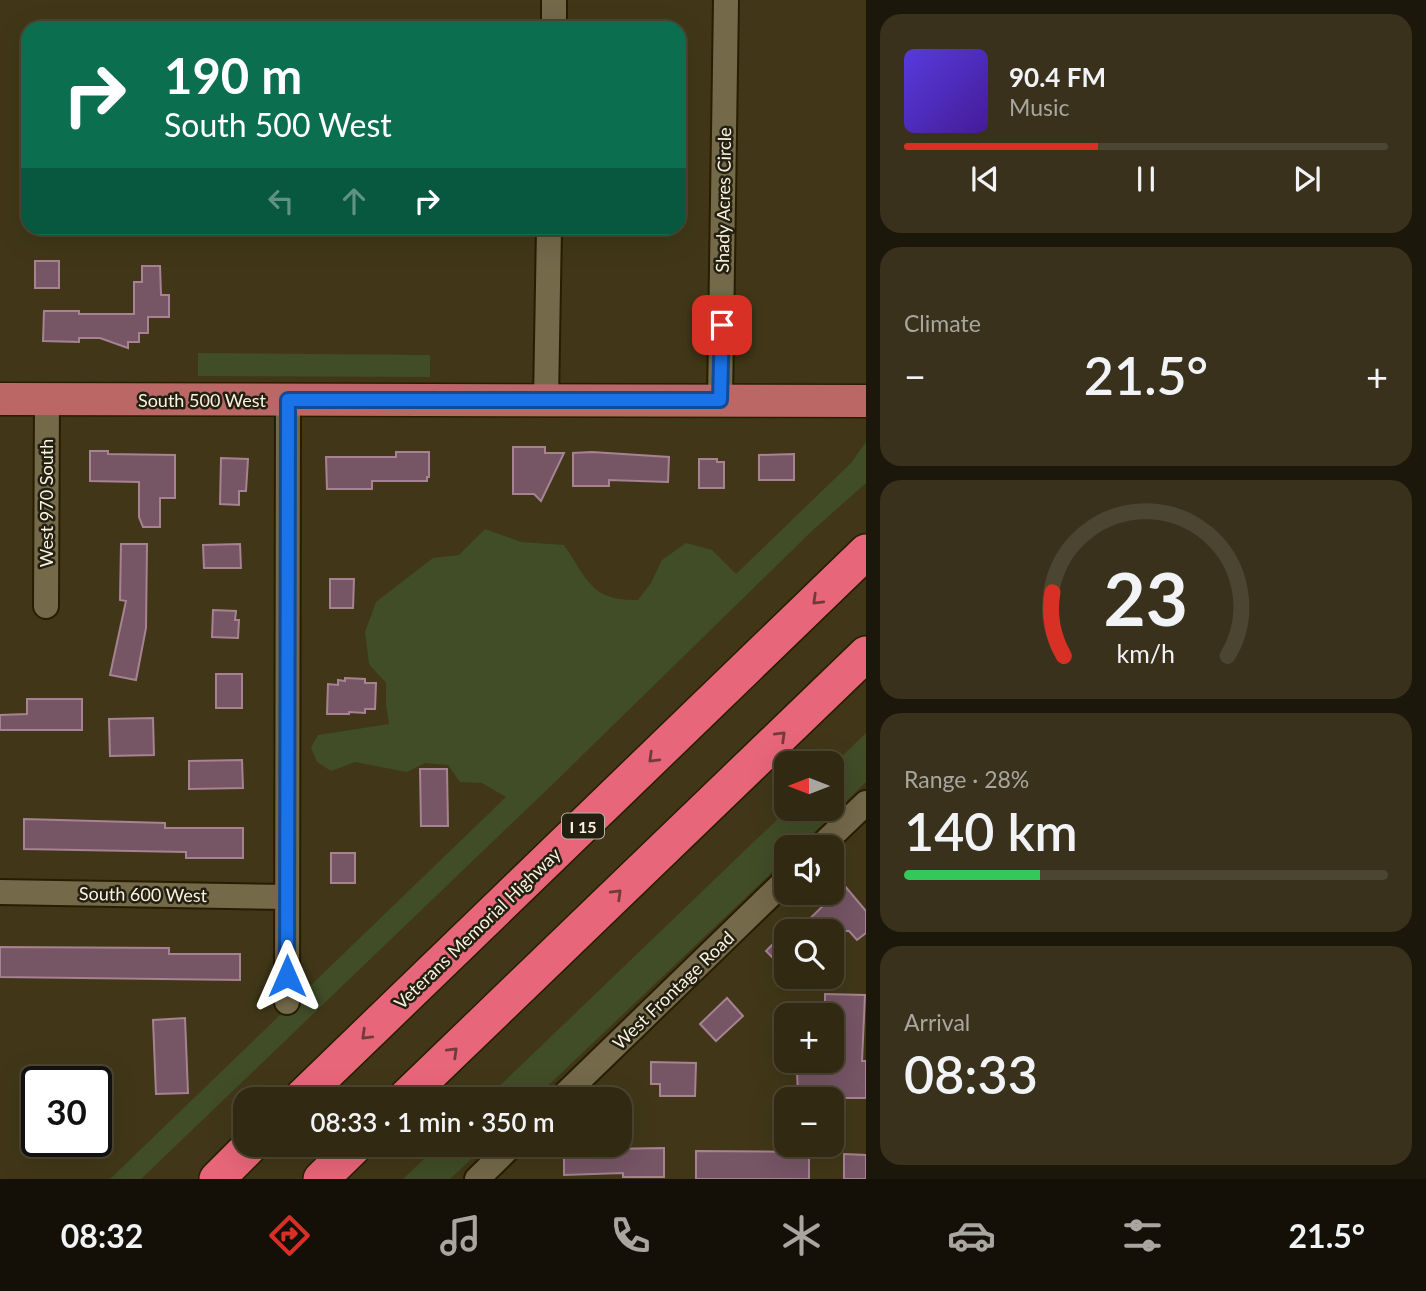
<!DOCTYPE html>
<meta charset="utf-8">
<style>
:root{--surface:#312912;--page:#39311b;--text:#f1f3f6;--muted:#a8a69f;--line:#4c4532;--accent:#d93025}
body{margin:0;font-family:Lato,sans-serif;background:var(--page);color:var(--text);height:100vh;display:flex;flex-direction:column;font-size:26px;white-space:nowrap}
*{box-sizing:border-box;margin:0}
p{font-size:23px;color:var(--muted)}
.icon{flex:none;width:38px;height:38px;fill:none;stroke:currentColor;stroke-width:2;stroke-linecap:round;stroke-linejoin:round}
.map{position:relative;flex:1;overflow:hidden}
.sheet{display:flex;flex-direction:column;gap:14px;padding:14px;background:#1b170a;width:560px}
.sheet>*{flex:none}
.hud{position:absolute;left:21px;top:21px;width:665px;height:214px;border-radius:21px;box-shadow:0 7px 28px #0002,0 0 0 2px var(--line);background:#0b6e4f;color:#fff;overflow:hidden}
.needle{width:46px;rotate:270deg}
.fabs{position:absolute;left:774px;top:751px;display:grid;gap:14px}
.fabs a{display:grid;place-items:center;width:70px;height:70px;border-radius:14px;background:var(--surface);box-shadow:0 7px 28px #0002,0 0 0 2px var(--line);font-size:35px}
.speed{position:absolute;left:21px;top:1066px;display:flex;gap:14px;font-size:35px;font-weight:700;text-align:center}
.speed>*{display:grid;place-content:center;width:91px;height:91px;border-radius:50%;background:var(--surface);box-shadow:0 7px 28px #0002,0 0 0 2px var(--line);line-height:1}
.speed .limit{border:4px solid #111;border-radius:10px;background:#fff;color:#111}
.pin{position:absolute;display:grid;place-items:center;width:60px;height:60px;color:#fff;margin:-30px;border-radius:14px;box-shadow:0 4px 10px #0006}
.me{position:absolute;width:77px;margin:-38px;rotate:0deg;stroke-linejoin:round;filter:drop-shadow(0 0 5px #0008)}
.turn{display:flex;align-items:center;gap:24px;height:147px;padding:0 28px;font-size:32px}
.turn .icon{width:91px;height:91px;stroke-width:2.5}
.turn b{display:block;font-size:49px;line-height:60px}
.lanes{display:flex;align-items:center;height:66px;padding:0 28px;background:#0003;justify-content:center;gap:35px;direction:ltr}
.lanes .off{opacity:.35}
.big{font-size:52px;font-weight:600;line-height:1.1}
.sheet .widget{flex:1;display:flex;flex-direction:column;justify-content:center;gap:10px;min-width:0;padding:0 24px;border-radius:21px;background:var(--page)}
.sheet .dial{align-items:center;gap:0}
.dial svg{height:182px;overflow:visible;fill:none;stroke:var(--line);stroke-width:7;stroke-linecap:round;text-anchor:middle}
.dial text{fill:var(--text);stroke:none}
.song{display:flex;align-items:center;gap:21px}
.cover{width:84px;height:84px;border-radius:10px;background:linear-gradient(135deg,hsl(250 70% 55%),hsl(260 70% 35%))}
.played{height:7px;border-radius:4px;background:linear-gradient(90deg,var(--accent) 40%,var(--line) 40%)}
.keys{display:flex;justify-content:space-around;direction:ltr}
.heat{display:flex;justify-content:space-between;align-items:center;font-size:38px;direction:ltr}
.charge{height:10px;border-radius:5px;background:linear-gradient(90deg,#34c759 28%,var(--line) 0)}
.trip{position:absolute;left:233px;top:1087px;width:399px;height:70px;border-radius:21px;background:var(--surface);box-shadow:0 7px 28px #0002,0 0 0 2px var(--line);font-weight:600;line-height:70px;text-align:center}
.tab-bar{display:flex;height:112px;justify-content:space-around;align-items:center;background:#141007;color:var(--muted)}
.tab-bar .icon{width:49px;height:49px}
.tab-bar .current{color:var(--accent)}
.tab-bar b{font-size:32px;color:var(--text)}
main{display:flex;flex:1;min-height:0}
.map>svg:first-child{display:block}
.green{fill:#404d27}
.building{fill:#765565;stroke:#a68293;stroke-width:2}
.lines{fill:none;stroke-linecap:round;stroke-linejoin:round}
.minor-casing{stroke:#271e00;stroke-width:28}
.major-casing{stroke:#271e00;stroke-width:35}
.highway-casing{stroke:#271e00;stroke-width:38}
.minor{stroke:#746949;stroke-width:24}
.major{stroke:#ba6766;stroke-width:32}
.highway{stroke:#e86679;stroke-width:35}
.oneway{stroke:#723b3b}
.route-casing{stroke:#114b97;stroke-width:18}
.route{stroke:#1a73e8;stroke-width:12}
.labels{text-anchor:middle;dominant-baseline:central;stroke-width:5;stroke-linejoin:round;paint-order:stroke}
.shield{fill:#231f11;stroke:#b8b3a2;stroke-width:2}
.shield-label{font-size:16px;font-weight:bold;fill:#f8f2e0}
.street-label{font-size:18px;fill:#f8f2e0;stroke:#231f11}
</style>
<main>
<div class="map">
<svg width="866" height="1179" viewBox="0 0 866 1179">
<rect width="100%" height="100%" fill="#413718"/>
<!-- green -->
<g class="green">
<polygon points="198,353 430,355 430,377 198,376"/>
<path d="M866 442V483L813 530 556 781 141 1179H110L506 797 482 783 460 782 448 765 425 763 407 772 355 762 331 771 317 762 311 747 318 735 389 724 386 705V683L369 664 365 632 376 602 433 558 459 555 485 529 521 542 564 545C588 580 591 601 638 600L651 583 662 560 686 543 712 550 736 574 851 463Z"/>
<polygon points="866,733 866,782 799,847 786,847 786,859 534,1099 486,1099 788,809 831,808 831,767"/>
<polygon points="439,1145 486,1145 450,1179 403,1179"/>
</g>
<!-- building -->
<g class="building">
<rect x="35" y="261" width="24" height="27"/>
<polygon points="142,266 160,266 161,295 169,295 169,317 148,317 148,333 139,333 139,342 128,342 128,348 100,338 79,338 79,342 43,341 44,311 79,311 79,314 134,314 134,282 142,282"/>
<polygon points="513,447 545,447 545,453 564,453 541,501 534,494 513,494"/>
<polygon points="90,451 108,451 108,454 175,455 175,498 160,498 160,527 143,527 139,517 139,482 90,481"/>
<polygon points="396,452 429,452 429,477 427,477 427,481 372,481 372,489 327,489 326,457 396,457"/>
<polygon points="592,452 669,457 668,482 609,480 609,486 573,486 573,453"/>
<polygon points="794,454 794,480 759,480 759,455"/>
<polygon points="221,458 248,459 246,491 239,491 239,505 220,504"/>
<polygon points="699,459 717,459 717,462 724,462 724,488 699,488"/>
<polygon points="121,544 147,544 146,628 136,680 110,675 126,601 120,600"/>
<polygon points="240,544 241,568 204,568 203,545"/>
<polygon points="330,579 354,579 353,608 330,608"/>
<polygon points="213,610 236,611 235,620 239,620 238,638 212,637"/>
<rect x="216" y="674" width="26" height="34"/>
<polygon points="345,678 365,679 365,683 376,683 375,709 365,709 365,713 349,712 349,714 327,714 328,684 338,685 338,680 345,681"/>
<polygon points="27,699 82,699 82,730 0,730 0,715 27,714"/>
<polygon points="153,718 154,755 110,756 109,719"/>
<polygon points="242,760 243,788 189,789 189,761"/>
<polygon points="420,769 447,769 448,826 421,826"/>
<polygon points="24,819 165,823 165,828 243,828 243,858 186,858 186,852 24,849"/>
<rect x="331" y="853" width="24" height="30"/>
<polygon points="844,885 866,911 866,933 857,940 849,931 797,931 826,903 824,901"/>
<polygon points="786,931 786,971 766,951"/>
<polygon points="0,947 169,948 169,954 240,954 240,980 0,977"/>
<polygon points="825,994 865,995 862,1061 866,1061 866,1098 836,1098 836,1092 798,1093 797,1073 836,1072 837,1035 831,1034 831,1015 825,1015"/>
<polygon points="727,998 743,1016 716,1041 700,1024"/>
<polygon points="185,1018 188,1093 156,1094 153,1020"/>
<polygon points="651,1062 696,1063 695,1096 660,1096 660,1084 651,1084"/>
<polygon points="575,1144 606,1144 606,1149 664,1148 664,1177 623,1177 623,1173 564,1175 564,1157 575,1157"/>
<polygon points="696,1151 809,1152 809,1179 696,1179"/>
<polygon points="844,1154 866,1155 866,1179 844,1179"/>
</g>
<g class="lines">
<defs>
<g id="minor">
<polyline points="554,28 554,0"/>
<polyline points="546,400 549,228"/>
<polyline points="720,400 726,0"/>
<polyline points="46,606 47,400"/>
<polyline points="820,847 866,803"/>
<polyline points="0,892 287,897"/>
<polyline points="287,1002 288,400"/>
<polyline points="560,1099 786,880"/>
<polyline points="477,1179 513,1144"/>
</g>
<polyline id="major" points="0,399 866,401"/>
<g id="highway">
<polyline points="300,1099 866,552"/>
<polyline points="404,1099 866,654"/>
<polyline points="217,1179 252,1144"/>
<polyline points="321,1179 357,1144"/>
</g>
</defs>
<!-- minor casing -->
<use href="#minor" class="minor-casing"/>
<!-- major casing -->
<use href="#major" class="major-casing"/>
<!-- highway casing -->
<use href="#highway" class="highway-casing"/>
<!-- minor -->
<use href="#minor" class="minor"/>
<!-- major -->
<use href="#major" class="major"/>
<!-- highway -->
<use href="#highway" class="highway"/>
</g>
<!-- one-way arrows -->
<defs><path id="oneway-chevron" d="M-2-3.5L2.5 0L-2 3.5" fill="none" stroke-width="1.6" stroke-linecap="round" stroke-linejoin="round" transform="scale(1.75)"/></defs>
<g class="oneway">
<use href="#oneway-chevron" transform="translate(817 600) rotate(136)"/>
<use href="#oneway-chevron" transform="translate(781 736) rotate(-44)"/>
<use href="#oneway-chevron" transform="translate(653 758) rotate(136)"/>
<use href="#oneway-chevron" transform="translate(617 894) rotate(-44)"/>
<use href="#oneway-chevron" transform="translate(366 1035) rotate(136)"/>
<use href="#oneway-chevron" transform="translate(453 1052) rotate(-44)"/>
</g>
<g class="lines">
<defs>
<polyline id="route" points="287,976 288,400 720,400 722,325"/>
</defs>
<!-- route casing -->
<use href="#route" class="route-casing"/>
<!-- route -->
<use href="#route" class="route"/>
</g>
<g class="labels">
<!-- shield labels -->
<rect class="shield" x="562" y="813.5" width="42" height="25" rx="5"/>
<g class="shield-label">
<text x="583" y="826">I 15</text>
</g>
<!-- street labels -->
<g class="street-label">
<text transform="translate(723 200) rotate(-89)">Shady Acres Circle</text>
<text x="202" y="400">South 500 West</text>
<text transform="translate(46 503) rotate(-90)">West 970 South</text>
<text transform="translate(143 894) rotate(1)">South 600 West</text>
<text transform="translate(477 928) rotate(-44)">Veterans Memorial Highway</text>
<text transform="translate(673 990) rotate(-44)">West Frontage Road</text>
</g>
</g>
</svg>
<div class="fabs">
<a><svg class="needle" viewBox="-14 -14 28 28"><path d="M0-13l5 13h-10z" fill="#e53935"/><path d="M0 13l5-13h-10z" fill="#a8a69f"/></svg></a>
<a><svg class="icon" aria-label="sound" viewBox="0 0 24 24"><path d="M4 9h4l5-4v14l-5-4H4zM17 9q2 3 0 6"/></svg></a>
<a><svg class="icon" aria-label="search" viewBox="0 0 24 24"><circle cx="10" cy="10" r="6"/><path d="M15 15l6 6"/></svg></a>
<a>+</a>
<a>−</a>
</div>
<div class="speed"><div class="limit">30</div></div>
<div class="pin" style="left:722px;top:325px;background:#d93025"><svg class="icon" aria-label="arrive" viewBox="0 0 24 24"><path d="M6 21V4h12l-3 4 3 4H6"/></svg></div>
<svg class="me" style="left:287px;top:976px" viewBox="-20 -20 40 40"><path d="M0-17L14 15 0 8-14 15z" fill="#1a73e8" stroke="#fff" stroke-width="4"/></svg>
<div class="trip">08:33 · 1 min · 350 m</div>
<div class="hud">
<div class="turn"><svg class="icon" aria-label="right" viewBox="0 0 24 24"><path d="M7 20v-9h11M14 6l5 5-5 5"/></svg><div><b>190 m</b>South 500 West</div></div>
<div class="lanes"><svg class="icon off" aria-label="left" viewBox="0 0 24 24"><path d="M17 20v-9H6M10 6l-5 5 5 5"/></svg><svg class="icon off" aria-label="ahead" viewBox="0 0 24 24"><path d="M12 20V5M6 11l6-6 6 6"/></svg><svg class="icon" aria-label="right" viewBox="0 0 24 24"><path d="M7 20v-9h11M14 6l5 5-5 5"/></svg></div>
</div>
</div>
<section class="sheet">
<div class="widget">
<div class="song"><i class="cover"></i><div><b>90.4 FM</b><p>Music</p></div></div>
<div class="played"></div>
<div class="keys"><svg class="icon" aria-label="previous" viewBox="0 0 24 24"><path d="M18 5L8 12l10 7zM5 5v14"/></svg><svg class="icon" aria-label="pause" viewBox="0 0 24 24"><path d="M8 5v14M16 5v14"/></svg><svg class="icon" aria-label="next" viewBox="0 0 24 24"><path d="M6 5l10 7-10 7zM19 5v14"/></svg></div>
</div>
<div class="widget"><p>Climate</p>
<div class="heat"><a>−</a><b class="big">21.5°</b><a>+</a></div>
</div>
<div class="widget dial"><svg viewBox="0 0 100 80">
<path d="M14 69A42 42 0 1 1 86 69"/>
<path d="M14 69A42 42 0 0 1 9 41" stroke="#d93025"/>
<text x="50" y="56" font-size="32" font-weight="700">23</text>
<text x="50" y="72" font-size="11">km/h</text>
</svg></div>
<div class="widget"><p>Range · 28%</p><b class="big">140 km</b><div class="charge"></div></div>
<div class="widget"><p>Arrival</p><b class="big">08:33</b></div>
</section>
</main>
<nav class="tab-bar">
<b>08:32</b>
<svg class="icon current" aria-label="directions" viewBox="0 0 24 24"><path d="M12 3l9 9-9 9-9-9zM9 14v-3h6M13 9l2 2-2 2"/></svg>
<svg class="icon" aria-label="music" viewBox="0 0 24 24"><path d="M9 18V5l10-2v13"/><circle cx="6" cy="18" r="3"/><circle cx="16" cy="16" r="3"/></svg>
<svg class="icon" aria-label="phone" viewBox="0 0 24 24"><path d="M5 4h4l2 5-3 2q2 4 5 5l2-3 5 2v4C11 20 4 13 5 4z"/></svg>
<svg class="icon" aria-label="climate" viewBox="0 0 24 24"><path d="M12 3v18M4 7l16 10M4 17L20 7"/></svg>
<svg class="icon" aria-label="car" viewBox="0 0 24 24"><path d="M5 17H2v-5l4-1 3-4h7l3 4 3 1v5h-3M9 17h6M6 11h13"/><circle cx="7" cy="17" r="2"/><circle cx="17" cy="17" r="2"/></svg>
<svg class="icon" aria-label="filters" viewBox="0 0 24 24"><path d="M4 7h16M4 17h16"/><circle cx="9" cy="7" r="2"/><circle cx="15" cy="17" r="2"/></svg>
<b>21.5°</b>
</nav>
